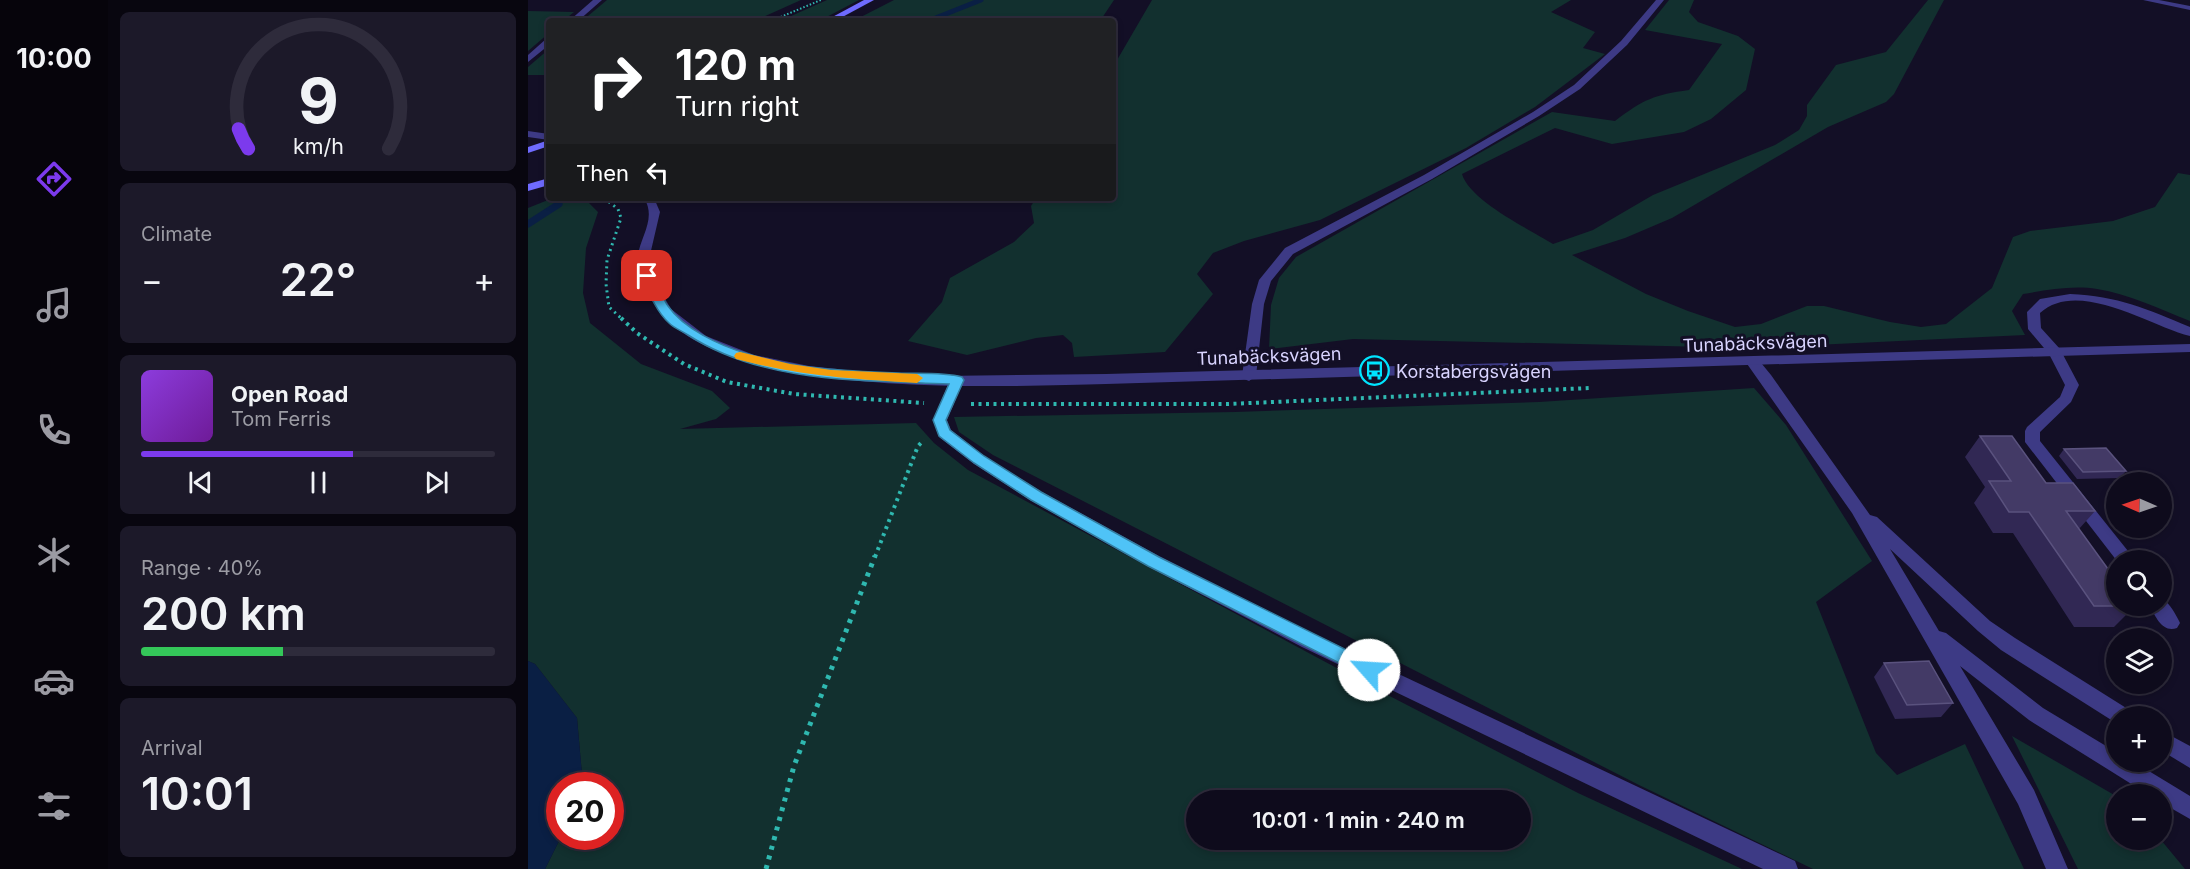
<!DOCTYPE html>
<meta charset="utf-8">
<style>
:root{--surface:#0e0b1c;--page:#1c1929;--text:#f1f3f6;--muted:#9b9ba3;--line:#2e2b3b;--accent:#7c3aed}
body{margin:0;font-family:Inter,sans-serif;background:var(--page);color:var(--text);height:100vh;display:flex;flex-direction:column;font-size:22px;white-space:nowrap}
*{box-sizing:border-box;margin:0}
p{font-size:20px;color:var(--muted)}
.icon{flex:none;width:33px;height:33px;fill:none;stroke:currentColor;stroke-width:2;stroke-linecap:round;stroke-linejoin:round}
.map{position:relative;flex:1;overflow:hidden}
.sheet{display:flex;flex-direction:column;gap:12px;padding:12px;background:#08060f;width:420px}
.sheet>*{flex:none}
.guide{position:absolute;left:18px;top:18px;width:570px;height:183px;border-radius:6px;box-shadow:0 3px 9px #0003,0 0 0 2px var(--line);background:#202124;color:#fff;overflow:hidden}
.needle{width:39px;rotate:272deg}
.tools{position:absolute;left:1578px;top:472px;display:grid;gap:12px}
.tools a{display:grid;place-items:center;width:66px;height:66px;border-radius:50%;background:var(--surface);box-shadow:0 3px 9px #0003,0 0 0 2px var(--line);font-size:30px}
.speed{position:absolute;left:18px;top:772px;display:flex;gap:12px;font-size:30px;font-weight:700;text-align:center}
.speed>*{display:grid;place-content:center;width:78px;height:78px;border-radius:50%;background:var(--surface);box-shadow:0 3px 9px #0003,0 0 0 2px var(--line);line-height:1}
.speed .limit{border:9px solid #d22;background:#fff;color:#111}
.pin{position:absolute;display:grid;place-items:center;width:51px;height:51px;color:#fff;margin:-26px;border-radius:12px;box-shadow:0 3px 9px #0006}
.me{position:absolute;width:66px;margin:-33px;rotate:296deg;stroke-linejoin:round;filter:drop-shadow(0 0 4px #0008)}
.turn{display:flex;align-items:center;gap:21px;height:126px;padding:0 30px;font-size:27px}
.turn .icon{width:78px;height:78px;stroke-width:2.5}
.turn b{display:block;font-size:42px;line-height:51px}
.then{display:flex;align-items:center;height:57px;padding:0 30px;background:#0003;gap:12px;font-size:22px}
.big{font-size:45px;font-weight:600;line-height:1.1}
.sheet .card{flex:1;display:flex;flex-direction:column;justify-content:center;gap:9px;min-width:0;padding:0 21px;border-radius:9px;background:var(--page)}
.sheet .dial{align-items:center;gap:0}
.dial svg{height:156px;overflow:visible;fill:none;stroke:var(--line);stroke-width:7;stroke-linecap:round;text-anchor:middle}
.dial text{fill:var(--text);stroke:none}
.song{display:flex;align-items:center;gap:18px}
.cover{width:72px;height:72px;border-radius:9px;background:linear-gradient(135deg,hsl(270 70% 55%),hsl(280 70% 35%))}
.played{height:6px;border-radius:3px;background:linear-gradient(90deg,var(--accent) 60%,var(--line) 60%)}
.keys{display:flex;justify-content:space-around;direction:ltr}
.heat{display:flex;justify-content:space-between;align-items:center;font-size:33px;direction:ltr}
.charge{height:9px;border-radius:4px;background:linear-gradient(90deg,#34c759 40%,var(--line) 0)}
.trip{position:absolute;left:658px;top:790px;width:345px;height:60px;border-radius:30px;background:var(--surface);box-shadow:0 3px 9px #0003,0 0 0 2px var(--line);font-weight:600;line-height:60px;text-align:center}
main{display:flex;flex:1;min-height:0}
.tabs{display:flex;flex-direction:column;width:108px;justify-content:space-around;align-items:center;background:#06040b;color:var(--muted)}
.tabs .icon{width:42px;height:42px}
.tabs .selected{color:var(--accent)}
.tabs b{font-size:27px;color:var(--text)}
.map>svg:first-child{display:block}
.green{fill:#12302f;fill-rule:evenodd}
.water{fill:#0a1f44}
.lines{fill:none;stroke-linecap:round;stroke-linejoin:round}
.stream-far1{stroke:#0a1f44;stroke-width:5}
.stream{stroke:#0a1f44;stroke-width:7}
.path-far3{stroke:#2fb8b0;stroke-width:2;stroke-dasharray:1.5 2;stroke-linecap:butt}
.path-far2{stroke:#2fb8b0;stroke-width:3;stroke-dasharray:2 4;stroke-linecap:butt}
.path-far1{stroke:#2fb8b0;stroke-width:4;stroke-dasharray:3 4.5;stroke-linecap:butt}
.path{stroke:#2fb8b0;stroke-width:5;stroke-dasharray:4 6;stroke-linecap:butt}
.service{fill:#3d3a85;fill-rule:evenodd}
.minor{fill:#3d3a85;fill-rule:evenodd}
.tertiary{fill:#3d3a85;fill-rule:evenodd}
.secondary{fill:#6f6bff;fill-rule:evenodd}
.wall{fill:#312854}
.building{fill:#433a66;stroke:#5a527e;stroke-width:1.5}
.route{fill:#4fc3f7;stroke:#337fa1;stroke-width:1.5}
.slow{fill:#f59e0b}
.labels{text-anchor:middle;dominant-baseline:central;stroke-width:6;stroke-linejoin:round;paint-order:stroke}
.street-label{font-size:18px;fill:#d9d4ff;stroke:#130f26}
.poi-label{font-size:18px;fill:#d9d4ff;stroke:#130f26;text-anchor:start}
</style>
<main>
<nav class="tabs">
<b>10:00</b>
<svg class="icon selected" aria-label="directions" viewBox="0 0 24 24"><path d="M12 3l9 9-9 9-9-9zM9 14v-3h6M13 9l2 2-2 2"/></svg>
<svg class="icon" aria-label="music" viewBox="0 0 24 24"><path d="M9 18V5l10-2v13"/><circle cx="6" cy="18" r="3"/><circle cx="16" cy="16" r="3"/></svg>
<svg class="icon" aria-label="phone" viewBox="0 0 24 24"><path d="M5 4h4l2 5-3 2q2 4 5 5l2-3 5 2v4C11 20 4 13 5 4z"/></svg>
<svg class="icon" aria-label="climate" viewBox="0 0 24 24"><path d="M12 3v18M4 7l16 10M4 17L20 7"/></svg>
<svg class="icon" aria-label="car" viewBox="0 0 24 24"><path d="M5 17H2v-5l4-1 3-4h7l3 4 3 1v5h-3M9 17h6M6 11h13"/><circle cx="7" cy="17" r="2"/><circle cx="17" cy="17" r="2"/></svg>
<svg class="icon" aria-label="filters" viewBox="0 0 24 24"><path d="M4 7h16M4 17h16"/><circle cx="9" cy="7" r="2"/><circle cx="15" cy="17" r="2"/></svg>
</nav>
<section class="sheet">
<div class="card dial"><svg viewBox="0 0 100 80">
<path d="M14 69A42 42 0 1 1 86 69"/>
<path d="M14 69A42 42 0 0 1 9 59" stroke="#7c3aed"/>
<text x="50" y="56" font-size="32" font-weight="700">9</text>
<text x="50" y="72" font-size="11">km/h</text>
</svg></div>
<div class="card"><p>Climate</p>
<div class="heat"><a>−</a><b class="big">22°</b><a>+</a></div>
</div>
<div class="card">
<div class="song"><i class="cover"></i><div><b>Open Road</b><p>Tom Ferris</p></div></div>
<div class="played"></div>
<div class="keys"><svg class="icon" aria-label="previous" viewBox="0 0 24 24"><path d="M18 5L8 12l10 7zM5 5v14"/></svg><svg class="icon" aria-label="pause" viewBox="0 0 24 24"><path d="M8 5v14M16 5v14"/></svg><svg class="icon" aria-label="next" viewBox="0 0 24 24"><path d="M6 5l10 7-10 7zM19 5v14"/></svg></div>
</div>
<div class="card"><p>Range · 40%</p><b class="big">200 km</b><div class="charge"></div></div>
<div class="card"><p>Arrival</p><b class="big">10:01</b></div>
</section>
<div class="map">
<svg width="1662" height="869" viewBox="0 0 1662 869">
<rect width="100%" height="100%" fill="#130f26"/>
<!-- green -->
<g class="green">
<polygon points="79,0 273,0 226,21 54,21"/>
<polygon points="299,0 331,0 291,21 252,21"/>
<polygon points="366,0 586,0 572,21 325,21"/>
<polygon points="624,0 1043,0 1023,12 1067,32 1055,48 1077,54 1007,107 938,148 792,220 716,241 685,253 669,274 685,294 637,352 546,357 544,343 535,335 508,338 439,355 380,341 414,302 422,278 486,242 506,223 503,206 508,198 585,198 585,67"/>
<path d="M1141 0H1166L1161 12 1170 22 1210 36 1227 49 1218 90 1183 119 1156 132 1084 144 1027 128 934 174C942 201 1001 229 1025 244L1065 230 1125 195 1247 145 1271 130 1279 116V105L1308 65 1358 52 1400 0H1416L1366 94 1358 102 1300 127 1144 218 1097 238 1044 255 1118 294 1160 311 1207 327 1233 324 1279 306H1296L1362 322 1393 327 1418 324 1464 288 1485 237 1502 231 1585 221 1627 207 1650 173 1662 175V321C1632 309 1601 294 1569 289 1545 285 1519 290 1495 294L1484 311 1497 335 1223 348 825 339 741 349 743 305 751 278 768 257 1024 112 1087 121C1116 99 1126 95 1161 90L1194 44 1117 30Z"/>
<polygon points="0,11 46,12 35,21 21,21 21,33 0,51"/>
<polygon points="21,49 21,75 0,75 0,67"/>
<path d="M25 198 59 201 70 212 58 248 55 293 62 323 113 364 184 391 202 408 188 419 152 429 388 423 406 443 440 470 846 688 1050 793 1214 869H17L33 837H82V786H55L49 718 7 664 0 661V208ZM669 801H993V840H669Z"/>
<polygon points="1226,388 1258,425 1344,561 1288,602 1348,753 1369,775 1437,744 1496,869 1285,869 1111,785 465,455 431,432 426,417 707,412 1011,402"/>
<polygon points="1484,736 1588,796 1588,840 1633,840 1657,869 1550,869"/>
</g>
<!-- water -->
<polygon class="water" points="0,661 7,664 49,718 55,786 32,786 33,837 17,869 0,869"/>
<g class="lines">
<!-- stream-far1 -->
<polyline class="stream-far1" points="400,21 453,0"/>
<!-- stream -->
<polyline class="stream" points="0,224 31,204"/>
<!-- path-far3 -->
<polyline class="path-far3" points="243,21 293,0"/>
<!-- path-far2 -->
<polyline class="path-far2" points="76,198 90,209 93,218 79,260 78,284 81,307 94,319"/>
<!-- path-far1 -->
<g class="path-far1">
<polyline points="93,318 109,333 156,364 199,382 266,394 396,403"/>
<polyline points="443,404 700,404 1062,388"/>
<polyline points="347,557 390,446 396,440"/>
</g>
<!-- path -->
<polyline class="path" points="238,869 266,766 347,556"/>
<!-- service -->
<g class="service">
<path d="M1542 294C1590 296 1619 309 1662 327V336C1622 326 1550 278 1512 313L1513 328 1532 349 1551 385 1543 402 1512 432V441L1608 561H1589L1497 442V431L1499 427 1532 397 1537 385 1521 354 1500 329 1499 312 1512 299Z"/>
<polygon points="1224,357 1229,358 1243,375 1342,515 1349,517 1462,621 1487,638 1603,711 1606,717 1588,717 1588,723 1473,650 1450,631 1362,549 1411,631 1418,633 1515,708 1588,752 1588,762 1606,762 1662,796 1662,819 1634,803 1634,795 1621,795 1501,720 1432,666 1506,790 1540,869 1518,869 1490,804 1324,513 1217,361"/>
<polygon points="429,375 436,380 419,420 423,430 456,456 514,492 631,556 788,635 1267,861 1270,869 1235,869 774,647 619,566 502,500 446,464 411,437 405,420 422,380"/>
<path d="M1634 599C1642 603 1648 615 1652 623L1649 628C1635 633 1628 618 1622 606H1634Z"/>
<polygon points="1634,731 1662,746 1662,768 1634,751"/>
</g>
<!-- minor -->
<g class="minor">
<polygon points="65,0 74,0 50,21 41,21"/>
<polygon points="1128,0 1136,0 1099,45 1052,89 1011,116 904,179 765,254 743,281 736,304 728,376 721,381 716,379 714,376 724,304 731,280 757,248 896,175 1005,112 1046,85 1093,41"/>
<polygon points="1615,0 1631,0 1662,6 1662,10"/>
<polygon points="18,39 21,39 21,45 0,62 0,55"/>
<polygon points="0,131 21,134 21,140 0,137"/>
</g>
<!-- tertiary -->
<path class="tertiary" d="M116 198H126L132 212 122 255 124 276 143 309 178 336 226 355 281 366 346 373 412 376 578 374 1662 344V352L578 384C473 386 195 401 129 308 120 296 109 279 109 263 109 240 130 220 116 198Z"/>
<!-- secondary -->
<g class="secondary">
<polygon points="336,0 346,0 307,21 297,21"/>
<polygon points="21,140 21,146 0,153 0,147"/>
<polygon points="21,178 21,185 0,191 0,184"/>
</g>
</g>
<!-- wall -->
<g class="wall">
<polygon points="1452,436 1518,483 1567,511 1551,529 1607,606 1586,627 1546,627 1485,533 1465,533 1446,503 1457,487 1437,457"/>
<polygon points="1536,449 1598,471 1592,478 1549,479 1531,456"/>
<polygon points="1356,663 1425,703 1413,717 1367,719 1346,677"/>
</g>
<!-- building -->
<g class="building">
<polygon points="1452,436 1484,436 1518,483 1545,483 1567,511 1538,511 1588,580 1588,606 1566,606 1501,512 1481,512 1461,481 1483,481"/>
<polygon points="1578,448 1598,471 1555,472 1536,449"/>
<polygon points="1401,661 1425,703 1379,705 1356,663"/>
</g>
<!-- route -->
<path class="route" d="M119 272C130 276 133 297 140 306 156 329 191 345 217 353 266 369 318 371 370 373 390 374 414 372 434 377L436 380 418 420 422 430 456 456 513 492 631 557 847 664 850 670 847 675 841 677 835 675 620 566 503 500 446 463 411 436 405 420 421 384C334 380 236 384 160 335 154 331 146 328 141 323 127 310 121 292 114 276Z"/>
<!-- slow -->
<path class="slow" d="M212 352 262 364 303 370 389 374 395 378 389 383C323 379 272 376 208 359L206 356 208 353Z"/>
<!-- icons -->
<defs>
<symbol id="bus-ring" viewBox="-11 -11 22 22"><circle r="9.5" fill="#130f26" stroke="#00e5ff" stroke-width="1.5"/><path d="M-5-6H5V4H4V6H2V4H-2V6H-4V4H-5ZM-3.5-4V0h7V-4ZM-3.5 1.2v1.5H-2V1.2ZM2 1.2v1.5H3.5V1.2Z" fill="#00e5ff"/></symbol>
</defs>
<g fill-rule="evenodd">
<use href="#bus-ring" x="830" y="354" width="33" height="33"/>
</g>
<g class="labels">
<!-- street labels -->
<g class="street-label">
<text transform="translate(1227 343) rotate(-2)">Tunabäcksvägen</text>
<text transform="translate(741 356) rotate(-2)">Tunabäcksvägen</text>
</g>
<!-- poi labels -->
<g class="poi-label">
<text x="868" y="371">Korstabergsvägen</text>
</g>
</g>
</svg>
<div class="tools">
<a><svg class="needle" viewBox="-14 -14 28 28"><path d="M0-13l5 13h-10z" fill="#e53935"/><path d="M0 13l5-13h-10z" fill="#9b9ba3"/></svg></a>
<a><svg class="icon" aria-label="search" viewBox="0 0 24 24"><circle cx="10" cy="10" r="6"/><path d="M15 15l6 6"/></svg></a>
<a><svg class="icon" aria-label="layers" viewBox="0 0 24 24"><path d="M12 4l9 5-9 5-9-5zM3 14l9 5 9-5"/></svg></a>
<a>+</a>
<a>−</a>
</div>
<div class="speed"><div class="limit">20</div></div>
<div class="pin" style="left:119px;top:276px;background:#d93025"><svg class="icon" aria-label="arrive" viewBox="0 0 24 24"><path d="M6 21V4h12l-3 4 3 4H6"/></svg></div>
<svg class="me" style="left:841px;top:670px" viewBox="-20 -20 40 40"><circle r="19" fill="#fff"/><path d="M0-13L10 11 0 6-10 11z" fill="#4fc3f7"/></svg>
<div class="trip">10:01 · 1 min · 240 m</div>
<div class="guide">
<div class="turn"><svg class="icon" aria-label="right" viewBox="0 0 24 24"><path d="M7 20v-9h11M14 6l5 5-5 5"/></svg><div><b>120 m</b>Turn right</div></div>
<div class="then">Then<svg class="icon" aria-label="left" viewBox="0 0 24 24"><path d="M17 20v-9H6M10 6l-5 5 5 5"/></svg></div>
</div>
</div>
</main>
